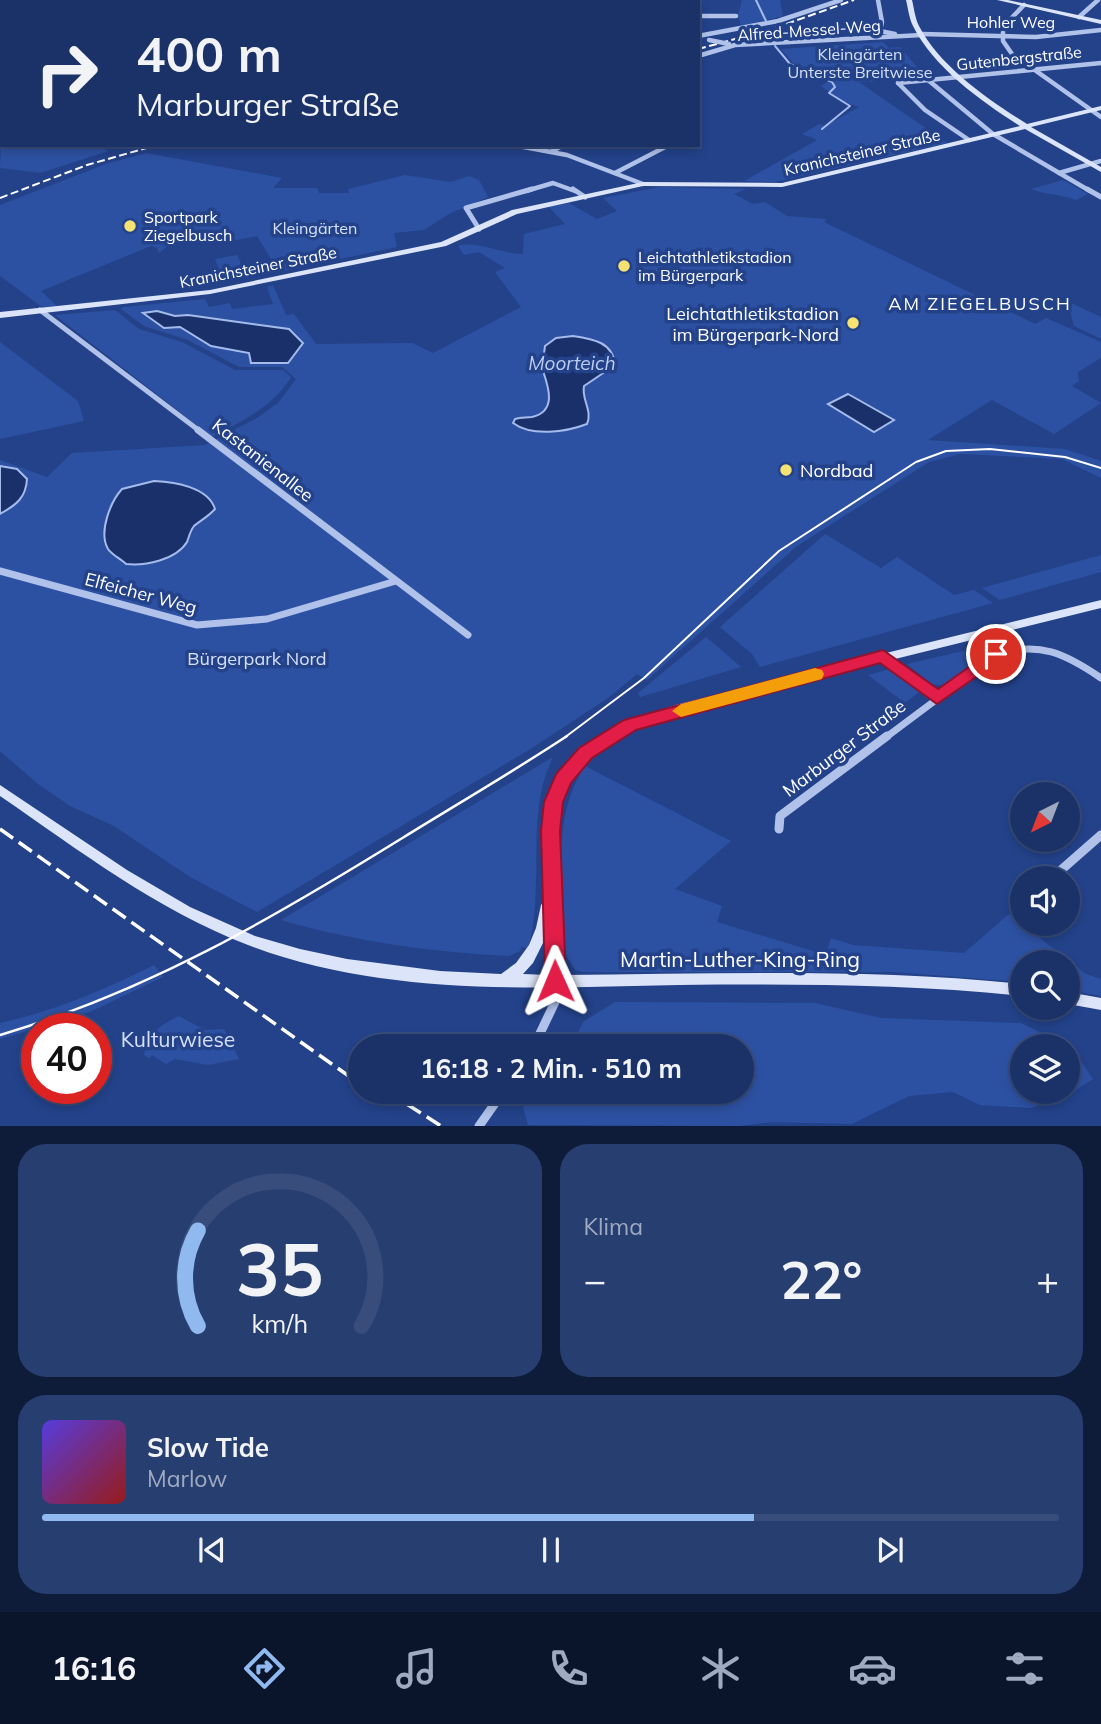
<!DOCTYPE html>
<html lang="de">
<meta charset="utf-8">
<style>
:root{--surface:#1a3268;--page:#273e71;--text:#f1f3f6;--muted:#9faac0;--line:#384d7c;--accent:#90b9f0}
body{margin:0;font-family:Mulish,sans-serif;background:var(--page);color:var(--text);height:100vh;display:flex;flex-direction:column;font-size:26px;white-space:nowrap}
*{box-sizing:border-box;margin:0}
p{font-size:23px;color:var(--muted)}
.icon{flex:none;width:38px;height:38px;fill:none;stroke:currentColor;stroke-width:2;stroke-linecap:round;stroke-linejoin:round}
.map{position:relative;height:1126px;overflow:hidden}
.side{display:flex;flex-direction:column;gap:18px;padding:18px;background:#0e1c39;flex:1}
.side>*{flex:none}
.banner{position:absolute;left:0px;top:0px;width:700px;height:147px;box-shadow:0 4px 10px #0003,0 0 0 2px var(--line);background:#1a3268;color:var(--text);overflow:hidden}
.needle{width:46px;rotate:222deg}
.buttons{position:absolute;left:1010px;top:782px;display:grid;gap:14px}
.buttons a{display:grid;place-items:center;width:70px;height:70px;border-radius:50%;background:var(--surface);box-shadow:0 4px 10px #0003,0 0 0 2px var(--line);font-size:35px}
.speed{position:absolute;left:21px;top:1013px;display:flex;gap:14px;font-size:35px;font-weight:700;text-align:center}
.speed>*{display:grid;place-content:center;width:91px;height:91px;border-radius:50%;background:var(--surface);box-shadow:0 4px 10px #0003,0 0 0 2px var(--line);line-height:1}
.speed .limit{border:10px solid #d22;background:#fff;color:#111}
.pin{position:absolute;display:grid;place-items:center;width:60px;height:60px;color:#fff;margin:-30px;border:4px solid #fff;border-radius:50%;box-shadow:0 2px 7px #0007}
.me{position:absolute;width:77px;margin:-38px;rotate:359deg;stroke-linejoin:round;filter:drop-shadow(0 0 5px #0008)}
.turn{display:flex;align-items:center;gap:24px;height:147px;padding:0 21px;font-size:32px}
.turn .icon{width:91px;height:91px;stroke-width:2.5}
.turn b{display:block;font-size:49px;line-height:60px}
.big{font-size:52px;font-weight:700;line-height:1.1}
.side .widget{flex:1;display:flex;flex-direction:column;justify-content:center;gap:10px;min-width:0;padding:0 24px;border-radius:28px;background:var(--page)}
.side .dial{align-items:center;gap:0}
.dial svg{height:182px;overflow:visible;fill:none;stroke:var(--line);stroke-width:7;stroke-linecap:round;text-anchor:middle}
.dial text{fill:var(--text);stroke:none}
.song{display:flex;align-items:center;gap:21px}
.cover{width:84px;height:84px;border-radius:10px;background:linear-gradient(135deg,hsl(250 70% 55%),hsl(0 70% 35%))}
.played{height:7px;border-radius:4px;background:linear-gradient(90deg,var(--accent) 70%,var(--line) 70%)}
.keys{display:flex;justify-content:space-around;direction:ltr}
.heat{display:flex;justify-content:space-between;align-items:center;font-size:38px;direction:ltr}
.side .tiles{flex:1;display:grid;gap:18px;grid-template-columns:1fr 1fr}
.widget:last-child{grid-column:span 2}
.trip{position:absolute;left:348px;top:1034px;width:406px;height:70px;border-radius:35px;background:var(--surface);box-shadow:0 4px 10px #0003,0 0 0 2px var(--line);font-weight:700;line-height:70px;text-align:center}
.menu{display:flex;height:112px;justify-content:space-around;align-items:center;background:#0a142a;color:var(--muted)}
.menu .icon{width:49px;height:49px}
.menu .on{color:var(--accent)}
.menu b{font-size:32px;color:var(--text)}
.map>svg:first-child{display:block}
.green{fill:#2d51a2;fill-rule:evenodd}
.water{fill:#19306a;stroke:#a4bbeb;stroke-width:2}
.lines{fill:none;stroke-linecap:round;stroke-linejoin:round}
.stream{stroke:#a4bbeb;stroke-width:2}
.street-far3{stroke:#b0c2ea;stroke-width:4.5}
.street-far2{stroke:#b0c2ea;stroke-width:5}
.street-far1{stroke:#b0c2ea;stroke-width:7}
.street{stroke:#b0c2ea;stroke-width:9}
.secondary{fill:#dbe4f8;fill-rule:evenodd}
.tram-far1{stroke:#fff;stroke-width:2}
.tram{stroke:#fff;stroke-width:2.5}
.rail-far1{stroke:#fff;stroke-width:2;stroke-dasharray:8 3.5;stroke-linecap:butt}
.rail{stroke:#fff;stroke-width:3.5;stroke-dasharray:16 7;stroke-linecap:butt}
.street-bridge{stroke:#b0c2ea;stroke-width:4.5}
.route{fill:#e11d48;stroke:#92132f;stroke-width:2}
.slow{fill:#f59e0b}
.poi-dot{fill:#f5e273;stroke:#23428a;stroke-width:2.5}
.labels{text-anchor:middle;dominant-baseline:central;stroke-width:7;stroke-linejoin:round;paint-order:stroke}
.far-street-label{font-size:16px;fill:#fff;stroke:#23428a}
.far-park-label{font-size:16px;fill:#d5e0f8;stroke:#23428a}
.far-poi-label{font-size:16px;fill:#fff;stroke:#23428a;text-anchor:start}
.far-quarter-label{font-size:18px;letter-spacing:2px;fill:#fff;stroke:#23428a}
.poi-label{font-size:18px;fill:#fff;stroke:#23428a;text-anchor:end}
.street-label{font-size:18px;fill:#fff;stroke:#23428a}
.park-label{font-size:18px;fill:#d5e0f8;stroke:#23428a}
.water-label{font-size:19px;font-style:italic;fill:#bccdf1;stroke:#23428a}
.near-street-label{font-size:21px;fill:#fff;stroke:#23428a}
.near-park-label{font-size:21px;fill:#d5e0f8;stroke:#23428a}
</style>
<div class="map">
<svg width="1101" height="1126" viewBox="0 0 1101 1126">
<rect width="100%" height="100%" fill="#23428a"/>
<!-- green -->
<g class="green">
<polygon points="742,0 780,0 783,16 741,26 738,15"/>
<polygon points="883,42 889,48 900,47 927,79 859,82 947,143 775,182 744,181 817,140 802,134 819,124 825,126 859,107 842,101 821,86 834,78 794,64 781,49"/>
<polygon points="2,121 2,145 94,145 109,151 40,173 0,168"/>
<polygon points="146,153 282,178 273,188 317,188 319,193 349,193 348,189 405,175 451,182 469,176 479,180 488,197 449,214 424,230 394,233 397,247 279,272 257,236 226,242 220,232 175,240 159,253 157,248 151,246 41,291 57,306 42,307 0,276 0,205 106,164"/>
<path d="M1063 180 1088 194 1076 200C1060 194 1047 195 1031 189Z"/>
<path d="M660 187 746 189 734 194 753 204 765 202 787 216 827 219 824 222 1035 324 1046 318 1101 342V358L1078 372 1079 381 1072 386 1101 403 1054 434 992 400 928 440 1065 449 1101 461V478L1062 459 960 454 929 462 797 546 647 680 637 674 608 698 532 748 257 912 190 877 114 826 70 806 38 784 0 751V460L47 477 72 453 205 445 257 418 278 403 296 379 282 367H239L188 340 144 326 121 309 124 307 205 299 209 307 230 303 232 309 273 304 267 287 273 285 286 315 294 314 316 344 412 343 433 353 521 307 495 272 505 268 479 252 464 255 458 246C477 240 501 254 523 254L524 234 565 224 549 207 569 203 597 219 617 211 603 198Z"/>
<polygon points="237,255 247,277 224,282 215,259"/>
<polygon points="1067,301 1101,317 1101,339 1074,326"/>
<path d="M115 310 139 329 182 342 235 370H283L291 377C273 407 242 421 212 437L55 315Z"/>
<polygon points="0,342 78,401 84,421 0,439"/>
<polygon points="825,534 881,568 897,557 954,595 974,590 993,603 760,667 752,654 720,627"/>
<polygon points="1101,555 1101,572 1000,600 982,588"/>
<polygon points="706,637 741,667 640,697 638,693"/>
<polygon points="1006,641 944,686 932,684 907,664"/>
<polygon points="890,669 919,692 905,703 868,675"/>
<path d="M553 757C524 815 546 884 528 949L522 946 520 951 509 956C431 952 357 942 281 920Z"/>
<path d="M585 766 731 841 675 889 722 906 717 922 826 955 831 938 853 945 964 953 1009 914 1086 974 1101 979V996L1068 990V962H1022V982L895 972H583L575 970 565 954C564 893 549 819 585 766Z"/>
<path d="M154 965 163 977 92 1011 0 1039V1023C55 1011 104 990 154 965Z"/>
<path d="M615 1002 815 1003 881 1018 1021 1023 1072 1048 1093 1079 1070 1094 1031 1108 980 1105 953 1092 909 1096 852 1124 772 1122 739 1126 528 1125 523 1107 542 1092H742V1046H571L584 1021ZM1068 1046V1092H1022V1046Z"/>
<path d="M179 1016 205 1030 224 1029 239 1059 208 1065 175 1059 166 1064 152 1055 149 1058 144 1055C149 1033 160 1025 179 1016Z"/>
</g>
<!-- water -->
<g class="water">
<polygon points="157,311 175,316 188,315 289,329 303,343 288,363 251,363 249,353 211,346 180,327 164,328 143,313"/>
<path d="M573 336C593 339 613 342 615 365L584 386C581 399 593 411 587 424 566 432 532 437 513 423L515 419C521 417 526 418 532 417 559 411 547 383 542 368L545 346 556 338Z"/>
<polygon points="848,394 894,420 874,432 828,404"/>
<path d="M0 466 17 469 27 479C26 498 16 505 0 514Z"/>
<path d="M154 481C175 482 208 487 215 509 208 517 198 522 194 526 190 531 189 537 187 542 176 560 145 566 126 564 121 559 112 555 108 549 98 532 111 501 122 489Z"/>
</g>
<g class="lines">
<!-- stream -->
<g class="stream">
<polyline points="756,0 766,21"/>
<polyline points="775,46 790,64 832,82 835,87 829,93 850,106 822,129"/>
</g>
<!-- street-far3 -->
<g class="street-far3">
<polyline points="182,0 191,2"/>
<polyline points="411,0 467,2"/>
<polyline points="878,0 882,22 880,31 895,34"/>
<polyline points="1024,5 1003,27 1003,41 1012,54 1101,117"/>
<polyline points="698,16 736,16"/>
<polyline points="1079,17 1098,0"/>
<polyline points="922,34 1036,37 1101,30"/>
<polyline points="698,36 778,21 841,0"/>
<polyline points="698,56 735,45 922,35"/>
<polyline points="928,80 993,134 1090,191"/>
<polyline points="898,83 1101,63"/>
<polyline points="898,83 925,110 969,140"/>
<polyline points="101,145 121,145"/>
<polyline points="513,145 567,155 643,184"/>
<polyline points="552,151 564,145"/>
<polyline points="615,173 669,145"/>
<polyline points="1059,173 1101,161"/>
<polyline points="526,191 553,183 575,191"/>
</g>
<!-- street-far2 -->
<g class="street-far2">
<polyline points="573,189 585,197"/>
<polyline points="1087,189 1101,197"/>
<polyline points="479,229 466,208 532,189"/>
<polyline points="40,310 201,432"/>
</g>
<!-- street-far1 -->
<g class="street-far1">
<polyline points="198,430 468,635"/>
<polyline points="0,571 197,625 267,619 396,581"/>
<polyline points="882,656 937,698"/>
<path d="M885 738 996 655C1038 640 1066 654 1101 678"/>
</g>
<!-- street -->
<g class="street">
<polyline points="779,829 780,816 887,736"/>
<polyline points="1052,878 1101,835"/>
<polyline points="534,1046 555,1002 555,981"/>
<polyline points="479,1126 503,1092"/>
</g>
<!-- secondary -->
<g class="secondary">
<path d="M906 0H912C914 8 915 18 919 26 939 66 990 101 1027 124L1101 106V110L1031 127 1101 167V172L1025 129 782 187 643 186 517 214 446 246 210 294 0 318V312L210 290 441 242 512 210 643 182 782 183 1020 126C982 102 933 67 913 26 909 18 908 8 906 0Z"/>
<polygon points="997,0 1008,0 1101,20 1101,24"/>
<path d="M1101 600V608L702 707C659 718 593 736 569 779 546 822 559 924 562 975 716 974 869 968 1022 984V996C908 984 793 984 679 985 536 988 384 997 248 945 157 910 80 851 0 796V785L127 870 190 907 255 936 300 949 347 959 440 971 501 974 516 963 529 945 536 928 541 905 544 901C543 866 540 827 551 794 570 737 632 718 683 703ZM546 937 548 975 523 974 533 963Z"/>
<polygon points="1068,992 1101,998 1101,1010 1068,1004"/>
</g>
<!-- tram-far1 -->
<polyline class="tram-far1" points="564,738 644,678 779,551 916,462 946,451 990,449 1065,457 1101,468"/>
<!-- tram -->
<path class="tram" d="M0 1035C149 991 273 918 404 837 459 803 514 771 567 736"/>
<!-- rail-far1 -->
<g class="rail-far1">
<polyline points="698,49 772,29 854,0"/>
<polyline points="0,198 87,165 157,145"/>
</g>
<!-- rail -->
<g class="rail">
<polyline points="0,829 360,1084"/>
<polyline points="388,1092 441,1126"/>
</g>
<!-- street-bridge -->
<polyline class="street-bridge" points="709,40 729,44"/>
</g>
<!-- route -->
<polygon class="route" points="996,648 1005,654 1002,659 937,704 880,663 636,730 592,758 571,783 563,802 560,831 566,981 563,988 555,991 548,988 545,981 541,831 544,802 556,774 579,748 624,720 883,650 938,689"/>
<!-- slow -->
<polygon class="slow" points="815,668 822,670 824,674 822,679 681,717 672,711 681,704"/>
<!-- markers -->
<g class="poi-dot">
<circle cx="130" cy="226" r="7"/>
<circle cx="624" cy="266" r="7"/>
<circle cx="853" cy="323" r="7"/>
<circle cx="786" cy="470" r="7"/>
</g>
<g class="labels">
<!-- far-street labels -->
<g class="far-street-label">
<text x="1011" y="22">Hohler Weg</text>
<text transform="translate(809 30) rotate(-4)">Alfred-Messel-Weg</text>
<text transform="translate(1019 58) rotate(-6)">Gutenbergstraße</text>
<text transform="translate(862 152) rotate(-13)">Kranichsteiner Straße</text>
<text transform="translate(258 267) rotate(-11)">Kranichsteiner Straße</text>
</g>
<!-- far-park labels -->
<g class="far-park-label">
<text x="860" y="54">Kleingärten<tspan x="860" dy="18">Unterste Breitwiese</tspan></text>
<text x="315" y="228">Kleingärten</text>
</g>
<!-- far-poi labels -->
<g class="far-poi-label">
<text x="144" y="217">Sportpark<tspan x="144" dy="18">Ziegelbusch</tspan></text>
<text x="638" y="257">Leichtathletikstadion<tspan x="638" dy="18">im Bürgerpark</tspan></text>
</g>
<!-- far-quarter labels -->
<g class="far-quarter-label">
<text x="980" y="303">AM ZIEGELBUSCH</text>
</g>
<!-- poi labels -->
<g class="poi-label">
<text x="839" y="313">Leichtathletikstadion<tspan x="839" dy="21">im Bürgerpark-Nord</tspan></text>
<text x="800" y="470" text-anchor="start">Nordbad</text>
</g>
<!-- street labels -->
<g class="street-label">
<text transform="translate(263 460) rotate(38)">Kastanienallee</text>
<text transform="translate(141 593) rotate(15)">Elfeicher Weg</text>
<text transform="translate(844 748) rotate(-37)">Marburger Straße</text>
</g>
<!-- park labels -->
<g class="park-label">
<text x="257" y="658">Bürgerpark Nord</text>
</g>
<!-- water labels -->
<g class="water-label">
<text x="572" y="363">Moorteich</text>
</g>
<!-- near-street labels -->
<g class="near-street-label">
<text x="740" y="959">Martin-Luther-King-Ring</text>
</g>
<!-- near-park labels -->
<g class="near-park-label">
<text x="178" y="1039">Kulturwiese</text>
</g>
</g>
</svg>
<div class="buttons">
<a><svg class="needle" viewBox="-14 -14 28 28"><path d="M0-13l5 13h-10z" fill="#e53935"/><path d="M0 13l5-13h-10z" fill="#9faac0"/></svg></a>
<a><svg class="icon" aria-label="sound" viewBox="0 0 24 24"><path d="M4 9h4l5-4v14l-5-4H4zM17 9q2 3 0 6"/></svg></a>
<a><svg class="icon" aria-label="search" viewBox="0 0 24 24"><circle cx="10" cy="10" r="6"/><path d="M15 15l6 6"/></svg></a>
<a><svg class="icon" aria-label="layers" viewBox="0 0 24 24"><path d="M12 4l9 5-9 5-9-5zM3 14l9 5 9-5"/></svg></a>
</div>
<div class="speed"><div class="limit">40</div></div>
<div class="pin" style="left:996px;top:654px;background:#d93025"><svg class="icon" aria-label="arrive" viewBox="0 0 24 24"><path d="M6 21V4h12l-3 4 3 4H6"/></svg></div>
<svg class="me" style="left:555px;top:981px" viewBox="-20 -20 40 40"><path d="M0-17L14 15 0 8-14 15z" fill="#e11d48" stroke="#fff" stroke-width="4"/></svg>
<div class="trip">16:18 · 2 Min. · 510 m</div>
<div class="banner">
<div class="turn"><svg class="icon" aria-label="right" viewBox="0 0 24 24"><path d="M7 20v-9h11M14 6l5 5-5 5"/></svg><div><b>400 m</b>Marburger Straße</div></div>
</div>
</div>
<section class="side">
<div class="tiles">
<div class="widget dial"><svg viewBox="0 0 100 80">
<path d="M14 69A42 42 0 1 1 86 69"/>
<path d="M14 69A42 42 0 0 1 14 27" stroke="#90b9f0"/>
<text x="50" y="56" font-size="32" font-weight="700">35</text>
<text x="50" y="72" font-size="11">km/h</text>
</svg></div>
<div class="widget"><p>Klima</p>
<div class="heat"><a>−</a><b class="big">22°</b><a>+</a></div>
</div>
<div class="widget">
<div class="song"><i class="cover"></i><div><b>Slow Tide</b><p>Marlow</p></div></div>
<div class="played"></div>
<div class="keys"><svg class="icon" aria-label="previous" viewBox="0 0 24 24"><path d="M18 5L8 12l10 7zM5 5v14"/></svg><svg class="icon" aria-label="pause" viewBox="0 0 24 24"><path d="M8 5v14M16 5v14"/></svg><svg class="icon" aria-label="next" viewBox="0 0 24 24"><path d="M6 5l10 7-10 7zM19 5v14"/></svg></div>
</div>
</div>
</section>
<nav class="menu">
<b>16:16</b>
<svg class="icon on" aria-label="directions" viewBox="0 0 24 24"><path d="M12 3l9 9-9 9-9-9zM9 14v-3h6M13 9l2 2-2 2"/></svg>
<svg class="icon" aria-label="music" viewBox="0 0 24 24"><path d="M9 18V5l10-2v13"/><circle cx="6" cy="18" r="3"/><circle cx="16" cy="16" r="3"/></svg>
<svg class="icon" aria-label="phone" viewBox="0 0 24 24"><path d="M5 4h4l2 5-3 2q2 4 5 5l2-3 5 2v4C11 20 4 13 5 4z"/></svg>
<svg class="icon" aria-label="climate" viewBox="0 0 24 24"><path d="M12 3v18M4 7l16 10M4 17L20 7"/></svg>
<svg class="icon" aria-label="car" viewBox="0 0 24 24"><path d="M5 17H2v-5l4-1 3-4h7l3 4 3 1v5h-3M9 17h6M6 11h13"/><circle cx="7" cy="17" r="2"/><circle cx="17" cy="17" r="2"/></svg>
<svg class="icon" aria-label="filters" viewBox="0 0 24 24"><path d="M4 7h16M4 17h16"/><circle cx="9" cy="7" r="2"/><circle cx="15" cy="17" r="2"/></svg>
</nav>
